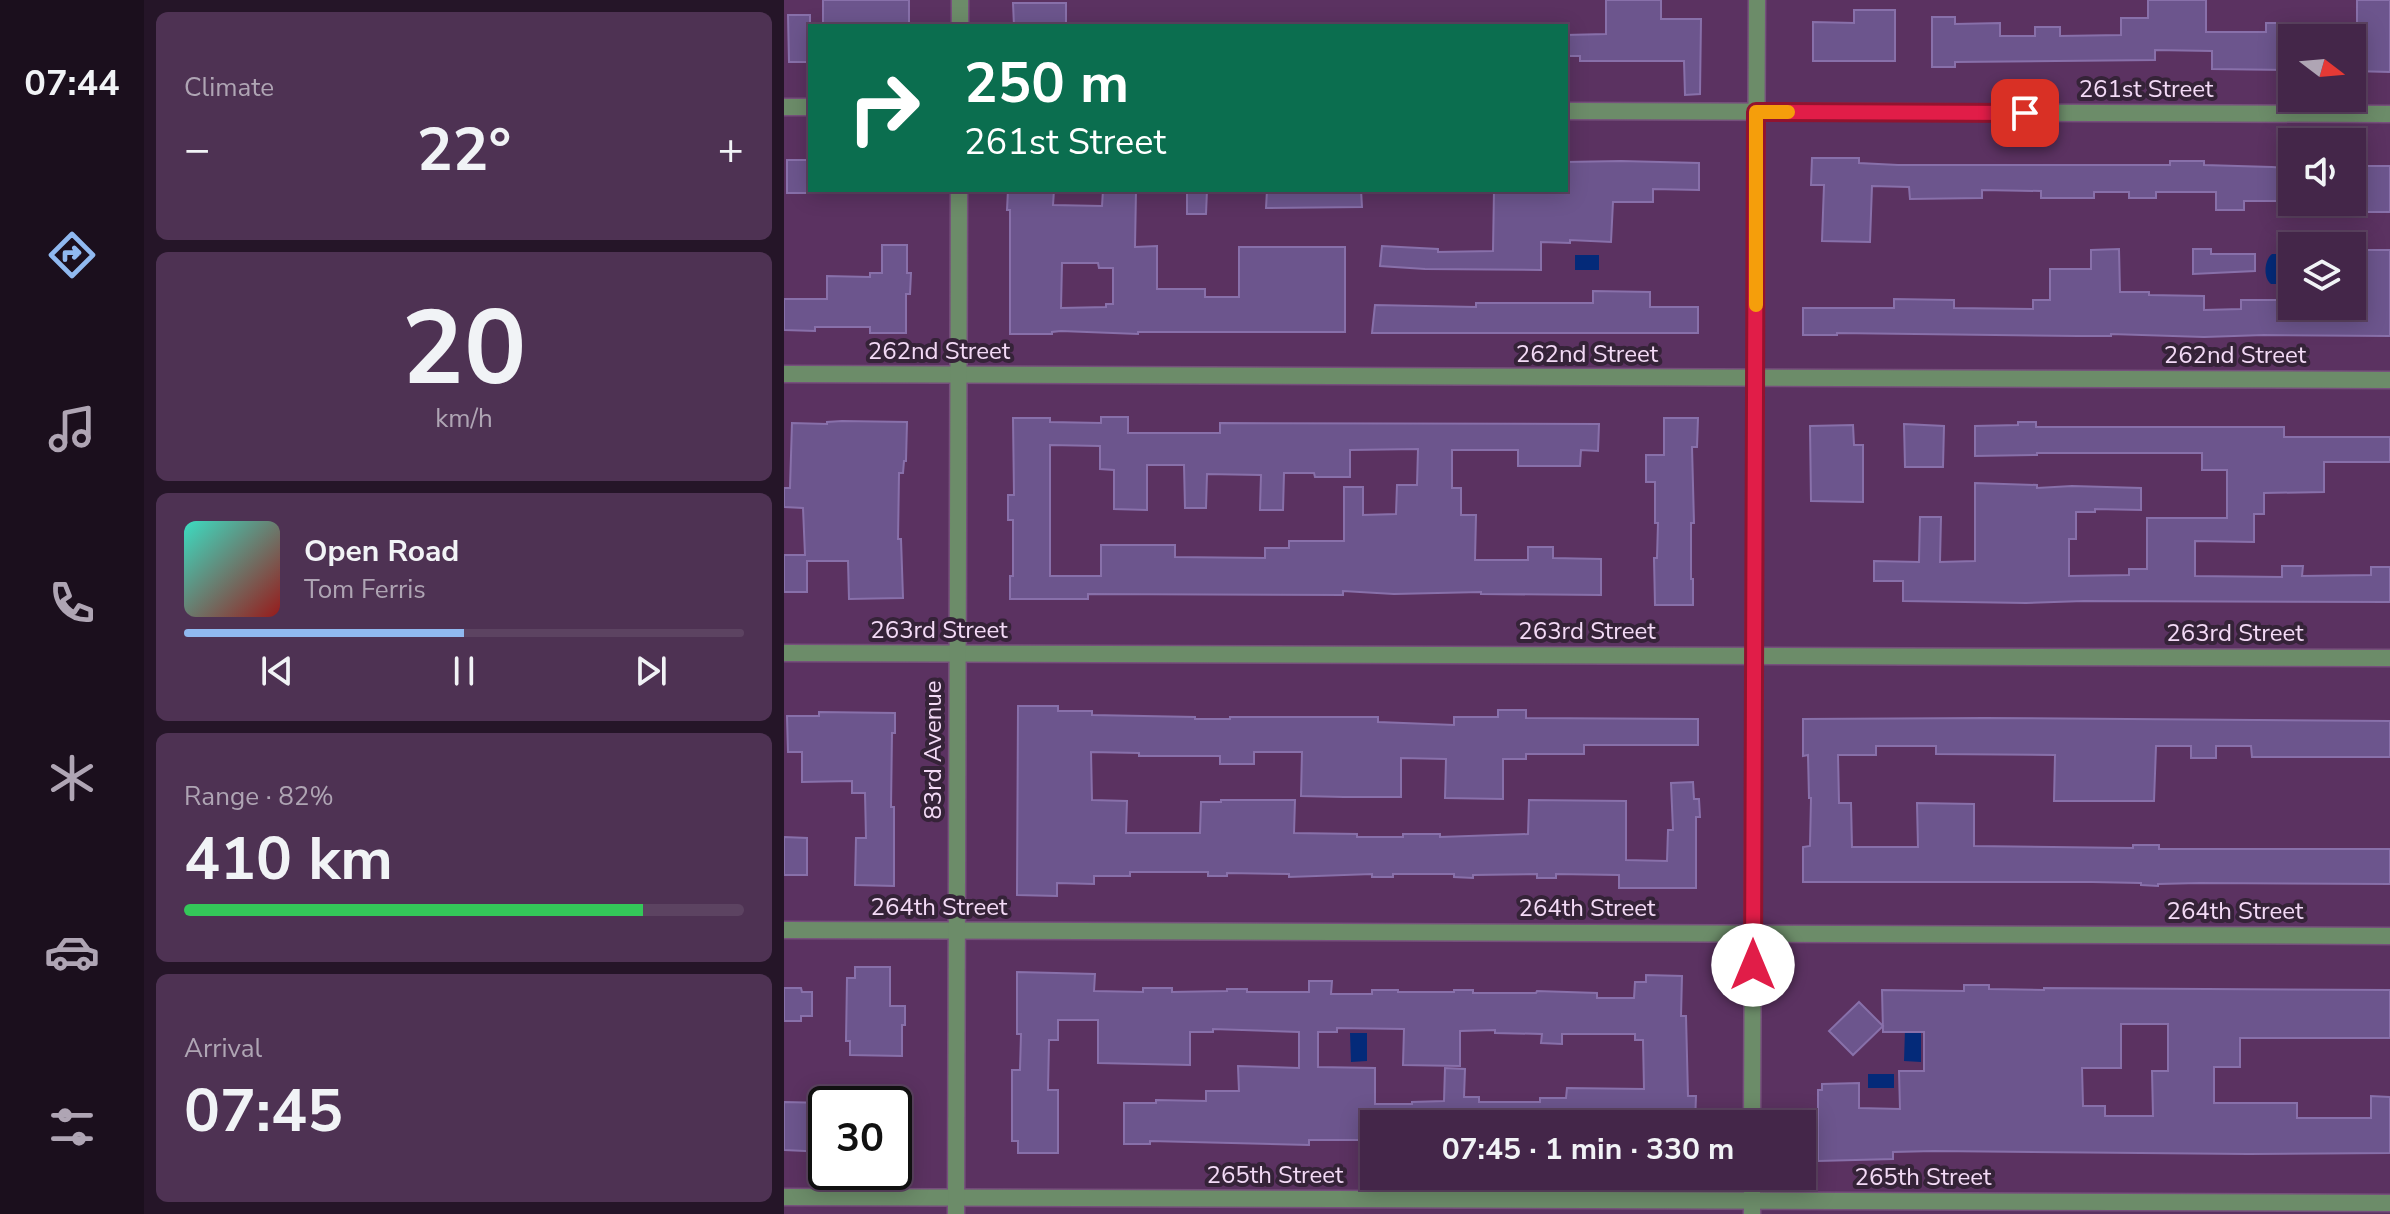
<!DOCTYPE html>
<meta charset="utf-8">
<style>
:root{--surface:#442649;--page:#4e3253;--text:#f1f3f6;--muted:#afa5b4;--line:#5c4361;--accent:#90b9f0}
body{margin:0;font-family:"Nunito Sans",sans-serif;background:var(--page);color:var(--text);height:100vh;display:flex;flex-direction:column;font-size:30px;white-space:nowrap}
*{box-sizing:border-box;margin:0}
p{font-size:26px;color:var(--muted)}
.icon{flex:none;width:44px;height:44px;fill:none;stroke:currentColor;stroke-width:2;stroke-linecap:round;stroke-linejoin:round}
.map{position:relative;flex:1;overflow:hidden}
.sheet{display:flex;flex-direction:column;gap:12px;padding:12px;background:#251528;width:640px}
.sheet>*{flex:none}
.top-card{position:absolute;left:24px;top:24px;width:760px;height:168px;border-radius:0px;box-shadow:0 4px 20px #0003,0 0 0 2px var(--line);background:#0b6e4f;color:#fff;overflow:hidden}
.needle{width:52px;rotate:106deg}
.controls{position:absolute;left:1494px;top:24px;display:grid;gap:16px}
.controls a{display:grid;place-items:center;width:88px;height:88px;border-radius:0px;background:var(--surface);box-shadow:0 4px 20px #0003,0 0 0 2px var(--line);font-size:40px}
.speed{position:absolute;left:24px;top:1086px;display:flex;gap:16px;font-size:40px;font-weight:700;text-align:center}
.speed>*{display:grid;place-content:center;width:104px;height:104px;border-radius:50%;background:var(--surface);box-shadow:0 4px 20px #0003,0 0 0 2px var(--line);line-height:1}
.speed .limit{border:4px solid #111;border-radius:12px;background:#fff;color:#111}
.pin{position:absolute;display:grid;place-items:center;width:68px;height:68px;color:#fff;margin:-34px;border-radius:16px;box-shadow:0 4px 12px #0006}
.me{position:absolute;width:88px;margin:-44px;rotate:0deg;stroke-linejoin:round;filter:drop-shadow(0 0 6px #0008)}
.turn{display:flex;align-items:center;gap:28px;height:168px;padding:0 24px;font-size:36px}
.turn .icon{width:104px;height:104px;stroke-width:2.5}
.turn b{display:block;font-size:56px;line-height:68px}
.big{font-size:60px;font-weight:700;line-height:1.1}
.sheet .widget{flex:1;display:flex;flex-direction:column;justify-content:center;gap:12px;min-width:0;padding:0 28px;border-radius:12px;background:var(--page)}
.sheet .dial{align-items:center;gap:0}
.dial b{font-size:104px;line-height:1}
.song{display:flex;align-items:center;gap:24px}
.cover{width:96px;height:96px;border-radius:12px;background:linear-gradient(135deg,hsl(170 70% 55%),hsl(0 70% 35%))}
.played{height:8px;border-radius:4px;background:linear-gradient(90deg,var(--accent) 50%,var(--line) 50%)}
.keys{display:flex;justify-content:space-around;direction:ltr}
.heat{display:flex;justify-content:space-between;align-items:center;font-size:44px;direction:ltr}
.charge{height:12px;border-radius:6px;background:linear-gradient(90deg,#34c759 82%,var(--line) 0)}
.trip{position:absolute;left:576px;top:1110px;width:456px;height:80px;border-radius:0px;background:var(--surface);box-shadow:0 4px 20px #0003,0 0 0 2px var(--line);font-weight:700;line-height:80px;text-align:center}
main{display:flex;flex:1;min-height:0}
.tabs{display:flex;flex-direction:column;width:144px;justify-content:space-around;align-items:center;background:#1b0f1d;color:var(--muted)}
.tabs .icon{width:56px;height:56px}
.tabs .on{color:var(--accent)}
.tabs b{font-size:36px;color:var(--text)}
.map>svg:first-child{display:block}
.water{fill:#042a79}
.building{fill:#6c558d;stroke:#8870aa;stroke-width:2;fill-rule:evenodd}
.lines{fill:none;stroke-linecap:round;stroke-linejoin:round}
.street-casing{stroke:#76507c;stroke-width:19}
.street{stroke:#6c8c69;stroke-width:16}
.route-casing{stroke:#92132f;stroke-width:20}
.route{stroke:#e11d48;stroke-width:14}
.slow{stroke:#f59e0b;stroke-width:14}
.labels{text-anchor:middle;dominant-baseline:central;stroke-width:8;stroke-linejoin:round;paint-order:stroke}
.street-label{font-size:24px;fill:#f3daf6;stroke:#352338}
</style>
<main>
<nav class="tabs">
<b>07:44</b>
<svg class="icon on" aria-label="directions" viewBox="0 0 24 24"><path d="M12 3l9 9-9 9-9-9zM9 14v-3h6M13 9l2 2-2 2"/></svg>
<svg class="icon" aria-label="music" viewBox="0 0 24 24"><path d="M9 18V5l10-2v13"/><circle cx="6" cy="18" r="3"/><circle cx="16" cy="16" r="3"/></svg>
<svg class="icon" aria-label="phone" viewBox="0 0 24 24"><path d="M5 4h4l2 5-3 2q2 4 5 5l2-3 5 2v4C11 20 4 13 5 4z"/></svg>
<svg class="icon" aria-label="climate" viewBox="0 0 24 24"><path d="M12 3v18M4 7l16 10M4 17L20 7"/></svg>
<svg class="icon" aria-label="car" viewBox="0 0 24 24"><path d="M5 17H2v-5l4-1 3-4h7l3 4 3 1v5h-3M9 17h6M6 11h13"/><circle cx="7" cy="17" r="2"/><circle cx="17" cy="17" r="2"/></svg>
<svg class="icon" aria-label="filters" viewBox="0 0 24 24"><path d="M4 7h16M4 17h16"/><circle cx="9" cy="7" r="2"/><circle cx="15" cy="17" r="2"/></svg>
</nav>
<section class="sheet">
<div class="widget"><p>Climate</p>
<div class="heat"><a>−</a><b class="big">22°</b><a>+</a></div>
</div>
<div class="widget dial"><b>20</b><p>km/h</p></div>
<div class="widget">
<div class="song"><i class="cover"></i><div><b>Open Road</b><p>Tom Ferris</p></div></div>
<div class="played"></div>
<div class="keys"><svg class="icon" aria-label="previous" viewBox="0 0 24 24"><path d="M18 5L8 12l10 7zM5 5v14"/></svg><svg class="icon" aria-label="pause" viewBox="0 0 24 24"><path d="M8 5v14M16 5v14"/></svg><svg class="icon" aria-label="next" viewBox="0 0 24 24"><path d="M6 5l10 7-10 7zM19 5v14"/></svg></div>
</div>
<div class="widget"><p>Range · 82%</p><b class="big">410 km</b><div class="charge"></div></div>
<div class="widget"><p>Arrival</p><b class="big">07:45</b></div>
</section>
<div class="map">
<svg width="1606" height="1214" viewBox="0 0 1606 1214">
<rect width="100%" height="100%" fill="#5b3261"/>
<!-- water -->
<g class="water">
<path d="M1488 254H1492C1501 260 1501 278 1492 284H1487C1479 278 1480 260 1488 254Z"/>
<rect x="791" y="255" width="24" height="15"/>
<polygon points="1121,1029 1137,1029 1137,1062 1120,1061"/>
<polygon points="566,1033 583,1033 583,1061 567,1062"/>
<rect x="1084" y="1074" width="26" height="14"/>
</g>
<!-- building -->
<g class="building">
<rect x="39" y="0" width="86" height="26"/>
<polygon points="822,0 877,0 877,19 917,19 916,94 901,95 900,61 796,61 796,56 782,56 782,35 822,34"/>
<polygon points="1364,0 1422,0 1422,32 1482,32 1482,23 1508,23 1508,70 1428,69 1428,51 1371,50 1371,60 1171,62 1171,67 1148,67 1148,17 1171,17 1171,24 1216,23 1216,36 1251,36 1251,27 1276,27 1276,36 1337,35 1337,18 1364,18"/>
<polygon points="1573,0 1606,0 1606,72 1568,71 1568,46 1573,46"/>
<polygon points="229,3 282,3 282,26 230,26"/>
<polygon points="1070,10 1111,10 1111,61 1029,61 1029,22 1070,23"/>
<polygon points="4,15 26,15 26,62 5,62"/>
<polygon points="1028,158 1075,158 1075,163 1114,165 1386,165 1386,161 1420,161 1420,165 1488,167 1501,168 1500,201 1460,201 1460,210 1432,210 1432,192 1372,192 1372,198 1345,198 1345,192 1310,192 1310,198 1257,198 1257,191 1198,190 1198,198 1126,199 1125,187 1088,186 1086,242 1038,241 1040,185 1027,185"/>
<rect x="3" y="160" width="23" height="33"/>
<polygon points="837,161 915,163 915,190 869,189 869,202 829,202 827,242 786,240 786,243 757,242 757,270 641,269 596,266 598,246 654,249 654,252 709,251 710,190 782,190 782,162"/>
<rect x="1568" y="166" width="38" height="46"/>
<path d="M224 190H270L269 205 318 206 319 190H352L351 247 373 246V289H421V297H455V247H561V332H354V334L277 331 268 332V334H226V210H223ZM278 263H314L315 268H329V304H322V307L277 308Z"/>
<polygon points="403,190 423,190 422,214 403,214"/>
<polygon points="483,190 577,190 578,207 482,208"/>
<polygon points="98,245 123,245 123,273 127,273 126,294 122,294 122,333 86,333 86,327 31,327 31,331 0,330 0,299 43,299 43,276 86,277 86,273 98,273"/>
<polygon points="1335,249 1336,292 1365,292 1365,295 1420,296 1420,310 1457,309 1457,300 1508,300 1508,310 1572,310 1572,288 1583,288 1583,250 1606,250 1606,336 1480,335 1420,337 1327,334 1327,336 1294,336 1053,333 1053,335 1019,335 1019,308 1110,308 1110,299 1170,300 1170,308 1249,309 1249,300 1266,300 1266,269 1307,269 1307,250"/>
<polygon points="1409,249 1427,249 1427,254 1471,254 1471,271 1409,274"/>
<polygon points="809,291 866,292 866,307 914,307 914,333 588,333 591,305 692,307 692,303 809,303"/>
<path d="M317 417H344V433H436V423L815 424 814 451 797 450 796 466H734V450H668V488H677V515H692L691 560H744V547H769V558L817 559V595L697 594V592L610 594 559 591V595L304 594V599H226V576H229V520H224V495H230L229 418H266V422L317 423ZM266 445 316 446V469L330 470V509L363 510V465H400L401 508H422L423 474 477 475 476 510H499L500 473H530L531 477H566V450L634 449 633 485H613L612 514 579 515V487H560V541H505V548H481V558L391 557V545H317V576H266Z"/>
<polygon points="880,418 914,418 913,447 908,447 910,523 907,523 907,579 909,579 909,605 871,605 870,558 873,558 874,523 871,523 871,482 862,482 862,455 880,455"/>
<polygon points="58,421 123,422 122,461 120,461 119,473 115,473 114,539 117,539 119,598 65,599 64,561 23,561 23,592 0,592 0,555 21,555 19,508 0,507 0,488 6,488 8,423 43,424 43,422"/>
<polygon points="1234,422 1252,422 1252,427 1500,427 1500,437 1606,437 1606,462 1540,462 1540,492 1480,493 1480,514 1470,514 1470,542 1411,541 1411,576 1498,577 1498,566 1519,566 1518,576 1587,575 1587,567 1606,567 1606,602 1300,601 1242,603 1119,601 1119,581 1090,581 1090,561 1135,562 1136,517 1157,517 1156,562 1191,561 1191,483 1253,485 1253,488 1288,486 1357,488 1357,510 1311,509 1311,512 1292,512 1292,539 1285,539 1285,576 1345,575 1345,569 1363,569 1363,518 1443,518 1443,470 1418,470 1418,453 1253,453 1253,455 1191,456 1191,426 1234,425"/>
<polygon points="1120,424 1160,426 1159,467 1121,467"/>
<polygon points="1069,425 1070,445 1079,445 1079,502 1027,501 1026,426"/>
<polygon points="234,706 274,706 274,711 308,711 308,715 411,717 411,719 446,719 446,717 594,717 594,722 670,725 670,717 714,717 714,710 742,710 742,718 914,719 914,745 800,745 800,754 742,754 742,759 719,759 719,799 661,798 662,759 617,758 617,797 560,797 517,796 518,752 470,752 470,764 436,764 436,756 355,756 355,753 307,752 308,800 343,801 342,833 416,833 417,802 437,802 437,800 511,800 510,833 573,834 573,837 619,837 619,834 656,834 656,837 744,834 745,800 842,801 842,860 883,861 884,830 889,830 887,783 909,782 910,799 915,799 916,817 912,817 912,888 835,888 835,875 772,874 772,878 753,878 753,874 689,875 689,878 670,877 670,874 609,874 609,877 588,877 588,874 505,877 505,874 443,873 443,876 424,876 424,872 346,872 346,876 310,876 310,884 273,883 273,896 233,895"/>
<polygon points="35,712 111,713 111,733 108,733 107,807 110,807 110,886 71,885 72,838 82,838 81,793 68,793 68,781 18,782 18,752 4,752 3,716 35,716"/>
<polygon points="1200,718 1606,721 1606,757 1468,757 1467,746 1432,746 1432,758 1407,758 1407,746 1372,746 1370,801 1270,801 1271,755 1152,754 1152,746 1092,746 1092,755 1054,755 1055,803 1067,803 1068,847 1134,847 1133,803 1190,804 1190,846 1349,848 1349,845 1375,845 1375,849 1606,849 1606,884 1415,883 1374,884 1374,886 1357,885 1357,883 1308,882 1019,882 1019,847 1026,846 1027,798 1025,798 1024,755 1019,756 1019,719"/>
<polygon points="0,837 23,838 23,875 0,875"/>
<polygon points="71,967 106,967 106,1006 121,1006 121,1025 118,1025 118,1056 66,1055 66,1041 62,1041 63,978 71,978"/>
<path d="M233 972 311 974 310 991 359 992V988H388V992L443 991V989H463V992H525V981H548L547 994H588V990H614V992H670V990H689V993H752L753 991 813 993V998H850L851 982H862V975L898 976 897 1016H902L904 1096H912L911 1124H861L862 1110H819V1124H590V1140H525V1145L366 1141V1144H340V1103H372V1100L422 1101V1091H455L454 1066 515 1068V1032L429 1029V1032H406V1065L314 1063V1020H274V1040H265L264 1090H274V1153H234V1141H228V1070H236L237 1034H233ZM553 1028 620 1029 619 1065 676 1066V1031L711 1030V1033L758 1034 757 1043 778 1044V1034H851V1040H859L860 1089 783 1088 782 1098H756V1102H695V1097H680L681 1069 661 1068 660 1101 628 1102V1104H591V1068L534 1067V1032H553Z"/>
<path d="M1180 985H1205V989L1260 990V988L1606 990V1038H1456V1067H1430V1103H1513V1118H1587V1096L1606 1097V1153L1464 1154 1150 1151 1109 1152V1159L1034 1161V1090H1038V1084L1075 1083V1108L1116 1109 1115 1071H1140V1032H1099L1098 990 1180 991ZM1337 1024H1384V1071H1368L1369 1116H1321V1106H1299L1298 1068H1337Z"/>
<polygon points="0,988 17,988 18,992 28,992 28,1016 17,1016 17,1021 0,1021"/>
<polygon points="1075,1002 1099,1026 1069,1055 1045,1031"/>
<polygon points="0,1102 42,1103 42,1152 0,1150"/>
</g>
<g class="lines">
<defs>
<g id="street">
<polyline points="176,26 176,0"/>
<polyline points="0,107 26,107"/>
<polyline points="782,111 1606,114"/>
<polyline points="0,374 1606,380"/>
<polyline points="0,653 1606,658"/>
<polyline points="0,930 1606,936"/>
<polyline points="968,1124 973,0"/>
<polyline points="0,1197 1606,1203"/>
<polyline points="172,1214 175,190"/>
<polyline points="968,1214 968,1176"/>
</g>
</defs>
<!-- street casing -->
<use href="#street" class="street-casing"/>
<!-- street -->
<use href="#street" class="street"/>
</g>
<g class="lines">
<defs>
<polyline id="route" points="969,965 972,112 1241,113"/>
</defs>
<!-- route casing -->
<use href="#route" class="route-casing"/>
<!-- route -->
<use href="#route" class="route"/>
<!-- slow -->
<polyline class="slow" points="972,305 972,112 1004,112"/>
</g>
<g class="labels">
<!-- street labels -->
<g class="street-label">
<text x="1362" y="89">261st Street</text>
<text x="155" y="351">262nd Street</text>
<text x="803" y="354">262nd Street</text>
<text x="1451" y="355">262nd Street</text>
<text x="155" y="630">263rd Street</text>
<text x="803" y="631">263rd Street</text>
<text x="1451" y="633">263rd Street</text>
<text transform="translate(149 750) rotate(-90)">83rd Avenue</text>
<text x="155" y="907">264th Street</text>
<text x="803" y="908">264th Street</text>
<text x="1451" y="911">264th Street</text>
<text x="491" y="1175">265th Street</text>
<text x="1139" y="1177">265th Street</text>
</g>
</g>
</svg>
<div class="controls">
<a><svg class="needle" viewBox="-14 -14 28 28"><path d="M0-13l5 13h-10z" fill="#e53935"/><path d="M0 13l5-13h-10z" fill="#afa5b4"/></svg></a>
<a><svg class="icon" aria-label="sound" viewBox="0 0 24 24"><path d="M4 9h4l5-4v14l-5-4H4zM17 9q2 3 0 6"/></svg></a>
<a><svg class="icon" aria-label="layers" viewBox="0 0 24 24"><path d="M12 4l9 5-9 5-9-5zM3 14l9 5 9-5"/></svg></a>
</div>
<div class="speed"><div class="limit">30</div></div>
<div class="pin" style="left:1241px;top:113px;background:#d93025"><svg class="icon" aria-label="arrive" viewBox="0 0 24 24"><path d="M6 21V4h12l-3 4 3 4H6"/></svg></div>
<svg class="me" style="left:969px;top:965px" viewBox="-20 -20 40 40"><circle r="19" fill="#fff"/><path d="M0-13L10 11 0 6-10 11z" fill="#e11d48"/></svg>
<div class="trip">07:45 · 1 min · 330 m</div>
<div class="top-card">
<div class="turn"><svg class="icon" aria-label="right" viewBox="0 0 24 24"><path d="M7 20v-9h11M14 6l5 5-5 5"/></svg><div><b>250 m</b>261st Street</div></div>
</div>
</div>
</main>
